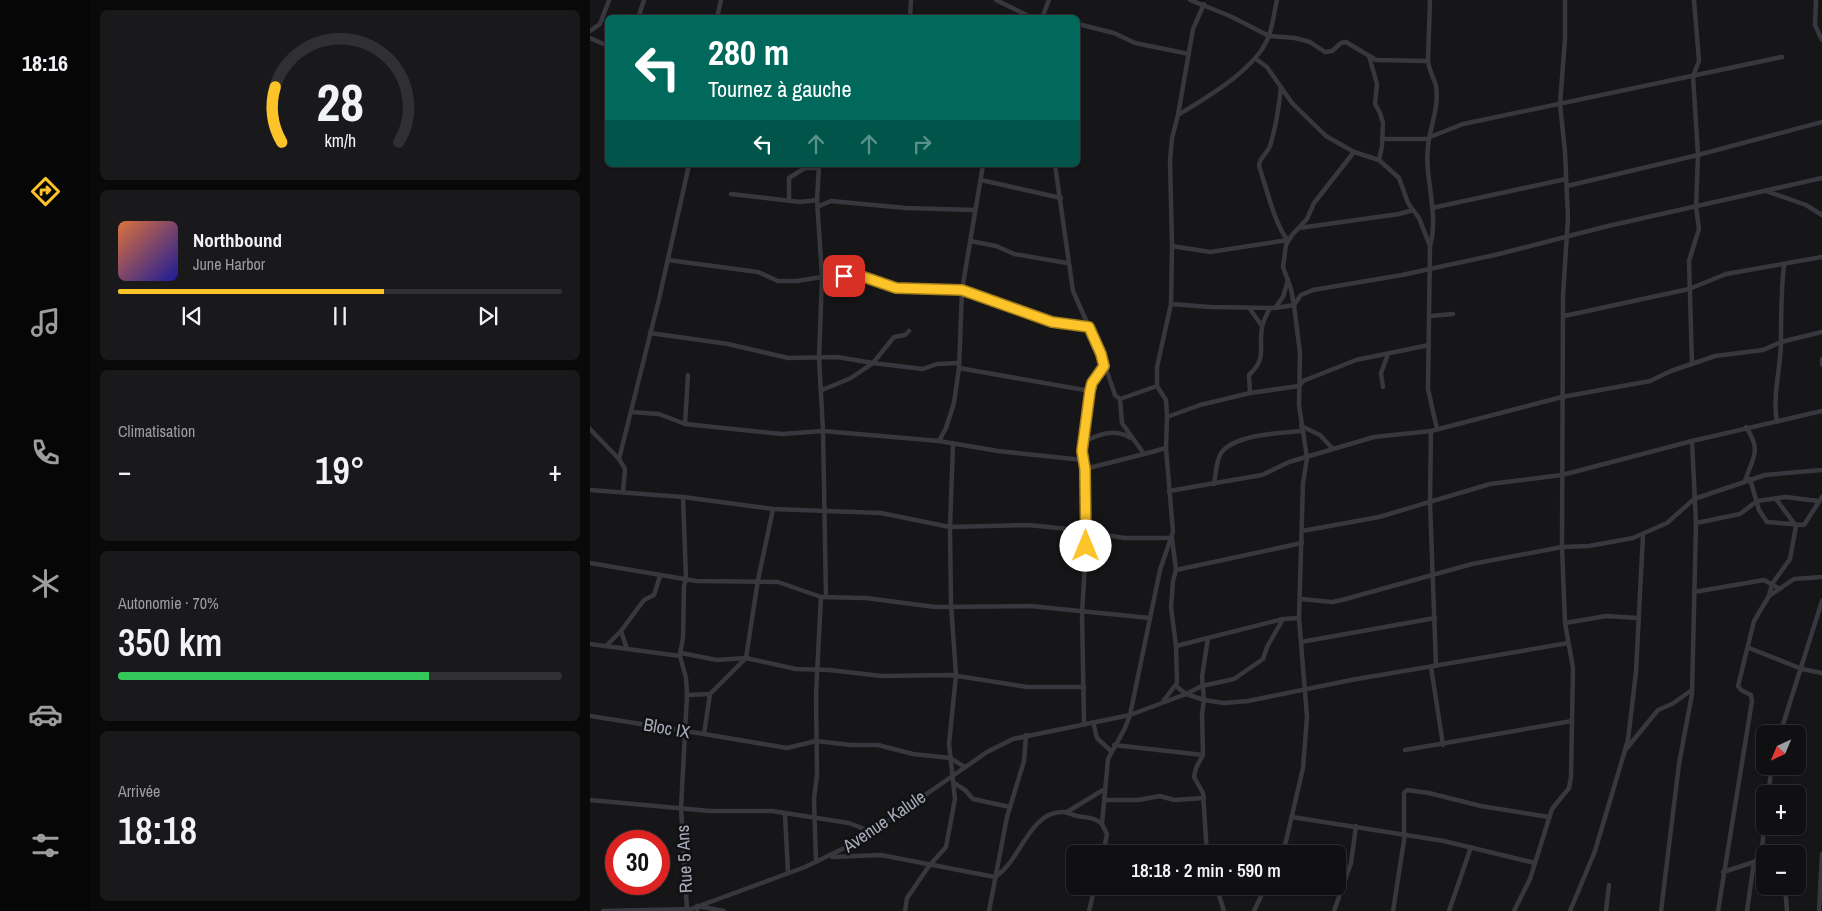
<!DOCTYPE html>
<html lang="fr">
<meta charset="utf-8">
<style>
:root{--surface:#101012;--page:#19191b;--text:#f1f3f6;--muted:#9c9d9f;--line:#303032;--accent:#fcc429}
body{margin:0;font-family:"Archivo Narrow",sans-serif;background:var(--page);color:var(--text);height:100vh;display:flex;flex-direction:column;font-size:19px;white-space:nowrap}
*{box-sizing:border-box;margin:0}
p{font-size:16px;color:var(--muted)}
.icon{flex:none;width:28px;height:28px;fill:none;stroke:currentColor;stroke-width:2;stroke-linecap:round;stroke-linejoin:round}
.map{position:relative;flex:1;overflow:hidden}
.sheet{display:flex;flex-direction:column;gap:10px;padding:10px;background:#09090a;width:500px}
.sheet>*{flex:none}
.hud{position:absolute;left:15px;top:15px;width:475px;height:152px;border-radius:8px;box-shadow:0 1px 4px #0004,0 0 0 1px var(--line);background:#00695c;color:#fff;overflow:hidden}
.needle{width:32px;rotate:224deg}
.tools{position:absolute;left:1166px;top:725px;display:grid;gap:10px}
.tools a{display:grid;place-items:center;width:50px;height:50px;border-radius:8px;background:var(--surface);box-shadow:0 1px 4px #0004,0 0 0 1px var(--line);font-size:25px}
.speed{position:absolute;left:15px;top:830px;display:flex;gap:10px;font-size:25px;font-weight:700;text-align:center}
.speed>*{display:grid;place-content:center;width:65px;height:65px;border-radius:50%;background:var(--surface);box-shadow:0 1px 4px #0004,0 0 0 1px var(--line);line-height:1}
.speed .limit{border:8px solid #d22;background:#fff;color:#111}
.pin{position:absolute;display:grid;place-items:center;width:42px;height:42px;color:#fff;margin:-21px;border-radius:10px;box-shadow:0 2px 8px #0006}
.me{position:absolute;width:55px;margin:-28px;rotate:0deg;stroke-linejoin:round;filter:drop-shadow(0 0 4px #0008)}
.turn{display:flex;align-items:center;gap:18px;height:105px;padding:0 20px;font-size:22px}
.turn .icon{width:65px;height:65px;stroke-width:2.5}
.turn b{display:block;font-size:35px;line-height:42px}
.lanes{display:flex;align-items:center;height:48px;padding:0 20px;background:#0003;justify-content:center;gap:25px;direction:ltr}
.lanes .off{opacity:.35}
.big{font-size:38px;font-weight:600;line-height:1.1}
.sheet .tile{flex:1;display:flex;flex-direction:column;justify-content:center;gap:8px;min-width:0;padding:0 18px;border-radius:8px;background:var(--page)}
.sheet .dial{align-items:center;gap:0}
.dial svg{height:130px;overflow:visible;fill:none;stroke:var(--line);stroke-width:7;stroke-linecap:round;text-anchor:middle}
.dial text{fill:var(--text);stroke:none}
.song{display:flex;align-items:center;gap:15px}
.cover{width:60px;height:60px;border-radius:8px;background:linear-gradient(135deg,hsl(20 70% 55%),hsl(240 70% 35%))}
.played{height:5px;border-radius:2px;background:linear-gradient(90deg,var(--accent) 60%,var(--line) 60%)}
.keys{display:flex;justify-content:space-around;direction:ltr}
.heat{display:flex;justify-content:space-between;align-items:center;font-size:28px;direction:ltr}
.charge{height:8px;border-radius:4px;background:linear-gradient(90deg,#34c759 70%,var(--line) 0)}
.trip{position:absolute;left:476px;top:845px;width:280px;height:50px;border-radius:8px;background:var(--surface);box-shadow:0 1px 4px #0004,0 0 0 1px var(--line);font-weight:600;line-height:50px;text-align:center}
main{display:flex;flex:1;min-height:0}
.menu{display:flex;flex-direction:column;width:90px;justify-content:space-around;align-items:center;background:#060607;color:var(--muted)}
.menu .icon{width:35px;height:35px}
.menu .active{color:var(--accent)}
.menu b{font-size:22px;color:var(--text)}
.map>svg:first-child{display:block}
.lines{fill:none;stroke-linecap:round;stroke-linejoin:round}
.minor{stroke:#37373d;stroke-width:4.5}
.route-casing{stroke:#a47f1b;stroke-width:12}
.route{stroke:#fcc429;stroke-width:9}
.labels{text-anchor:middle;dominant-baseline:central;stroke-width:5;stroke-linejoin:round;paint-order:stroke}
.street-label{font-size:18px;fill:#a7abb9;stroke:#111113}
</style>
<main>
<nav class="menu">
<b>18:16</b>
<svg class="icon active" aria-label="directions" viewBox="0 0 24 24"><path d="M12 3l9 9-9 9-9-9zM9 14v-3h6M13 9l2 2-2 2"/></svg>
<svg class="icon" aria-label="music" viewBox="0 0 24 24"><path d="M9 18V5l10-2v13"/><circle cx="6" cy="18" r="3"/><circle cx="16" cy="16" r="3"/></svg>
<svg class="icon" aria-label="phone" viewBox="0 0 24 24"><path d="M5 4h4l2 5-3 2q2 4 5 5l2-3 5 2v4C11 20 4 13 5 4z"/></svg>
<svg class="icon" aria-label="climate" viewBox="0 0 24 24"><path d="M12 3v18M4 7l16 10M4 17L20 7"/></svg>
<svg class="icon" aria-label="car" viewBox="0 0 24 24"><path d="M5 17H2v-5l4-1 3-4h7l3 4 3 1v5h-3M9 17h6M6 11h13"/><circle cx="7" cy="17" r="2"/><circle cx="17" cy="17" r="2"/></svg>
<svg class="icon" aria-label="filters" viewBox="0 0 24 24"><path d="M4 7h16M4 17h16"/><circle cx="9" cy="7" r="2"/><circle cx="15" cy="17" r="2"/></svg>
</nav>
<section class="sheet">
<div class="tile dial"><svg viewBox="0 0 100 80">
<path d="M14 69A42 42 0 1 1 86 69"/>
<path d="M14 69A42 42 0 0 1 10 35" stroke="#fcc429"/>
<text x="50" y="56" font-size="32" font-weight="700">28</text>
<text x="50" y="72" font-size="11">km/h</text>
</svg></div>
<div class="tile">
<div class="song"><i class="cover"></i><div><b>Northbound</b><p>June Harbor</p></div></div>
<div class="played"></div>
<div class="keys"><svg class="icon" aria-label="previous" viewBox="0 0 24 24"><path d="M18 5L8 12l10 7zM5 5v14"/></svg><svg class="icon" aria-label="pause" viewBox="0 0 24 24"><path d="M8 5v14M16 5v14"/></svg><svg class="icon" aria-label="next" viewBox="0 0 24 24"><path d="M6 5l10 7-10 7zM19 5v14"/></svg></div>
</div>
<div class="tile"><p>Climatisation</p>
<div class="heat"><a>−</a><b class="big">19°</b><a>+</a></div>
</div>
<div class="tile"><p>Autonomie · 70%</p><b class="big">350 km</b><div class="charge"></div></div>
<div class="tile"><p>Arrivée</p><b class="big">18:18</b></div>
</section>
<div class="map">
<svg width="1232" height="911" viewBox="0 0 1232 911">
<rect width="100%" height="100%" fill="#161618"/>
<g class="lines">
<!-- minor -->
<g class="minor">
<polyline points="406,0 443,18"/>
<path d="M600 0 640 16 679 36 705 38 720 42 735 52 742 51 751 43 756 42 786 60 838 61C839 71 844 77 846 86 849 104 842 123 839 139 832 174 850 211 840 246L838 389 847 429"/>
<polyline points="1226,0 1225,25 1232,40"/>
<polyline points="48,18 54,0"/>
<polyline points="127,18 131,0"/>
<polyline points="320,18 321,0"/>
<polyline points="452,18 459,0"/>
<polyline points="488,24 524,33 545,43 599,54"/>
<polyline points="0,31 10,24 19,0"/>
<polyline points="0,38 18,46"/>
<polyline points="779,56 787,84 785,104 790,113 793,123 792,146 789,160"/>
<polyline points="666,59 677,67 702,103 736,136 764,152 789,160 809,178 818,203 829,218 840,246"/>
<polyline points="838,61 840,0"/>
<path d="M691 87C689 107 686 127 680 146 677 154 669 158 669 166 676 186 685 226 698 240"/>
<polyline points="588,115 603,29 614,4"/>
<polyline points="840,137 873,124 1192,57"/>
<polyline points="793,139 839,139"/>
<polyline points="229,165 227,200 232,277 229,358 233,431 349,441 408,451 493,460"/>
<polyline points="465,165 483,291 511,354 525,395 530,399 532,423 554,454 576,448"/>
<polyline points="391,180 471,198"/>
<polyline points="977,186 1108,155 1232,122"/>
<polyline points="1176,191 1216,205 1232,215"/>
<polyline points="141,194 210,202 227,200"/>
<polyline points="199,200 199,178 215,168 229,168"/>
<polyline points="229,206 241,201 316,208 384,210"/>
<polyline points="842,208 976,179"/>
<polyline points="709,228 809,214 823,210"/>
<polyline points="380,241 406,246 424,254 477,263"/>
<polyline points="582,246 620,252 698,240"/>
<polyline points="78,260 168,272 188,281 207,281 238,276 271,276 306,288 372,290 462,322 499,327"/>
<polyline points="581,304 620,307 685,308 693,297 698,280"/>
<polyline points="685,308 704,305 701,289 693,267 696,245 702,235 717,219 724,203 764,152"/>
<polyline points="660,309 672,326"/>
<polyline points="841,316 863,314"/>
<polyline points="974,316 1099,289 1136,274 1232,257"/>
<polyline points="60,333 138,344 198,358 247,357 283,363 304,337 315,335 319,331"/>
<polyline points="1232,359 1232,365"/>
<polyline points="1102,364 1099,261 1109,229 1106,207 1108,155 1103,76 1109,61 1104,0"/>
<polyline points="369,368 500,391"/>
<polyline points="793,387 791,373 798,354"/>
<polyline points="232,390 261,378 283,363 333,369 347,364 368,363"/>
<polyline points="660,393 709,386 713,381 766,360 839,345"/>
<polyline points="530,399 567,386"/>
<polyline points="41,412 69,414 95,424 192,434 233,431 236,597"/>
<path d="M577 417 610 405 660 393 659 375C678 357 668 349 672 327 673 321 677 314 680 308"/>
<path d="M1187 422C1182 394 1191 369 1191 341 1191 316 1191 291 1194 265"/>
<polyline points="95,424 98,375"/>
<polyline points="711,426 730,435 742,448"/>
<polyline points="0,429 29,459"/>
<polyline points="841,431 840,502 846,666"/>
<polyline points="349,441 356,428 364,403 369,368 372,290 393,165"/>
<path d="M493 442C510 434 524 428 541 438"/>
<polyline points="495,469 554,454"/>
<polyline points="1160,479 1169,510 1177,522 1214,525 1232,497"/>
<path d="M1155 481C1163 457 1172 451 1156 427"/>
<path d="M624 484C626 474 626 461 631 453 645 434 691 433 713 431"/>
<polyline points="0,490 93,497 96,579 94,586 93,638 90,654"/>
<polyline points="579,491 672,475 699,462 784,437 841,431 972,397 1060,381 1081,371 1125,356 1173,350 1191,342 1232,332"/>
<polyline points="33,492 35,469 29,459 69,299 99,165"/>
<polyline points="93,497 183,509 291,513 360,527 438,525 488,530 534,538 582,538 586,570"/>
<polyline points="1106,523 1150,514 1167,501 1196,497 1228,501"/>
<polyline points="712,531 789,517 900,484 972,475 1102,441 1232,411"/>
<polyline points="0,563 106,581 188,582 231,597 276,598 345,607 440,606 560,618"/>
<polyline points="1104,592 1174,580 1190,589"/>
<polyline points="1179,596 1204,579 1232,577"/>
<polyline points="711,599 742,602 752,600 882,564 972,547 999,546 1043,538 1077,523 1104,499 1175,475 1232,470"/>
<polyline points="975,623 1016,616 1048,618"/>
<polyline points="711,642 845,618"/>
<polyline points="0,644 90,656 96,678 97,695 120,694 156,658 168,580 183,509"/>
<polyline points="16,646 31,631"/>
<polyline points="586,646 693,619 709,618"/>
<polyline points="1159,648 1212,669 1232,673"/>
<polyline points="37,649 31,631 54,600 64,595 70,576"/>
<polyline points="91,653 127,660 156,658 206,669 239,670 292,676 361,675 437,687 494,687"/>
<polyline points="841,667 853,745"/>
<polyline points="586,686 596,694 612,686 644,679 673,659 677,647 693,619"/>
<polyline points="574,700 587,683 586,646 581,607 583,581 586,570 712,543"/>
<polyline points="0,716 114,734 120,694"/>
<polyline points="503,722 507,738 521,751"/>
<polyline points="494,723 492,613 497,532 492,451 500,391 514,367"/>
<polyline points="114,734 197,748 226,741 261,745 288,745 323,754 360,758 375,767"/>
<polyline points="1190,734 1232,601"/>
<polyline points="524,745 613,755"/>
<polyline points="1037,748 1068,710 1082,704 1102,690"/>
<polyline points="815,750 982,721"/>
<polyline points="364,783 375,790 383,799 420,807"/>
<polyline points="1178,794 1182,766"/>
<polyline points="0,800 120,811 182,811 259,823 282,832"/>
<polyline points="514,800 548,800 570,796 584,800 614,798"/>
<polyline points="477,812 513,790"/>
<polyline points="195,815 198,873"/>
<polyline points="702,817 854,841 945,863"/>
<path d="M512 824 518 759 535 728 540 715 570 570 583 532 576 448 577 417 576 400 567 386V367L581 304 582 246 580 161 582 138 588 115C617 97 665 70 678 38 683 26 684 12 687 0"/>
<polyline points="814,834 814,793 817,790 839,793 891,806 959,817"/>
<polyline points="617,854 613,793 604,777 606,768 613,755 612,714 614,700 612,677 618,638"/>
<polyline points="693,854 713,768 717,717 709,618 713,483 717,458 709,405 710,353 704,305 711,295 723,290 812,275 909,254 1018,226 1232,178"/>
<path d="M242 857 291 855 405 877C430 862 439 812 472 812 478 812 482 815 487 816 497 818 504 817 512 824L517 834 513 854"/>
<polyline points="226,862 224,799 227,775 226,694 231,597"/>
<polyline points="1133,872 1164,862 1169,857 1172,849 1175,817"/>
<polyline points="626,886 634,911"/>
<polyline points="1195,886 1197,911"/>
<polyline points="97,910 91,808 97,695"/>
<polyline points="13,911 101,909 215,867 269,841 397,752 423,739 540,715 596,694 614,700 634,703 658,701 761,680 978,643"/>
<polyline points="107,911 107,906 134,911"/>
<polyline points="315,911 317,898 339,866 356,847 365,799 359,744 366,675 361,605 360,527 363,444"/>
<polyline points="399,911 417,817 434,761 436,735"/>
<polyline points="499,911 505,886"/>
<polyline points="664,911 676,886"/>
<polyline points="744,911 761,863 766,826"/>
<polyline points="803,911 815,834"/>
<polyline points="859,911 881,847"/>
<polyline points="924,911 940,879 962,809 979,788 981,777 983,668 975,623 972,547 973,295 978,218 975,152 970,104 975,39 975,0"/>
<polyline points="980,911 1005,851 1038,740 1046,672 1053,535"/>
<polyline points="1016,911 1019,885"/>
<polyline points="1071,911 1089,764 1102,694 1106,523 1102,441"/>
<polyline points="1128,911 1162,701 1161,695 1151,690 1148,686 1164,621 1179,596 1182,584 1200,559 1206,526 1186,499"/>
<polyline points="1157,911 1164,862"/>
<polyline points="1229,911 1232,854"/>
</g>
</g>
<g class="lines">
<defs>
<polyline id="route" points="254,276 274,277 306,288 372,290 462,322 499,327 511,354 514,366 502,383 500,391 492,451 495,469 496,546"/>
</defs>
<!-- route casing -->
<use href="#route" class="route-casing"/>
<!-- route -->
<use href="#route" class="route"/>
</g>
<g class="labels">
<!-- street labels -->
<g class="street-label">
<text transform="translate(77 728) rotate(10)">Bloc IX</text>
<text transform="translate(294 821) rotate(-34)">Avenue Kalule</text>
<text transform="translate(94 859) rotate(-93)">Rue 5 Ans</text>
</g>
</g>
</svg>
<div class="tools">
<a><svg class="needle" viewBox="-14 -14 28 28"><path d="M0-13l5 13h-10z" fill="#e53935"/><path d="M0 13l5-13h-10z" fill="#9c9d9f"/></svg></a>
<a>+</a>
<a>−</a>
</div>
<div class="speed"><div class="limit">30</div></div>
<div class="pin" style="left:254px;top:276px;background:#d93025"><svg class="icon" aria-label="arrive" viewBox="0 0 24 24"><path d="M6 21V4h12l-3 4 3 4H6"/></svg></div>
<svg class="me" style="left:496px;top:546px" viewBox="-20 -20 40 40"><circle r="19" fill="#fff"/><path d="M0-13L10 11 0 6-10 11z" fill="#fcc429"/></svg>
<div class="trip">18:18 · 2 min · 590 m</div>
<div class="hud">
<div class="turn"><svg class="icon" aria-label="left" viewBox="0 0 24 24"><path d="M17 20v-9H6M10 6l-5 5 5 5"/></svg><div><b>280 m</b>Tournez à gauche</div></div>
<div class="lanes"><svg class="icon" aria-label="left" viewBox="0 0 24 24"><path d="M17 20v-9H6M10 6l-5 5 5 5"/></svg><svg class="icon off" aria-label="ahead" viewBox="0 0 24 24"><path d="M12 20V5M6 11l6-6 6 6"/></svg><svg class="icon off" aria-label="ahead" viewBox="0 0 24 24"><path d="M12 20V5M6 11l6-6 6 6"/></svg><svg class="icon off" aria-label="right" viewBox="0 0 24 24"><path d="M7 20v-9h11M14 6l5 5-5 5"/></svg></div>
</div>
</div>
</main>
